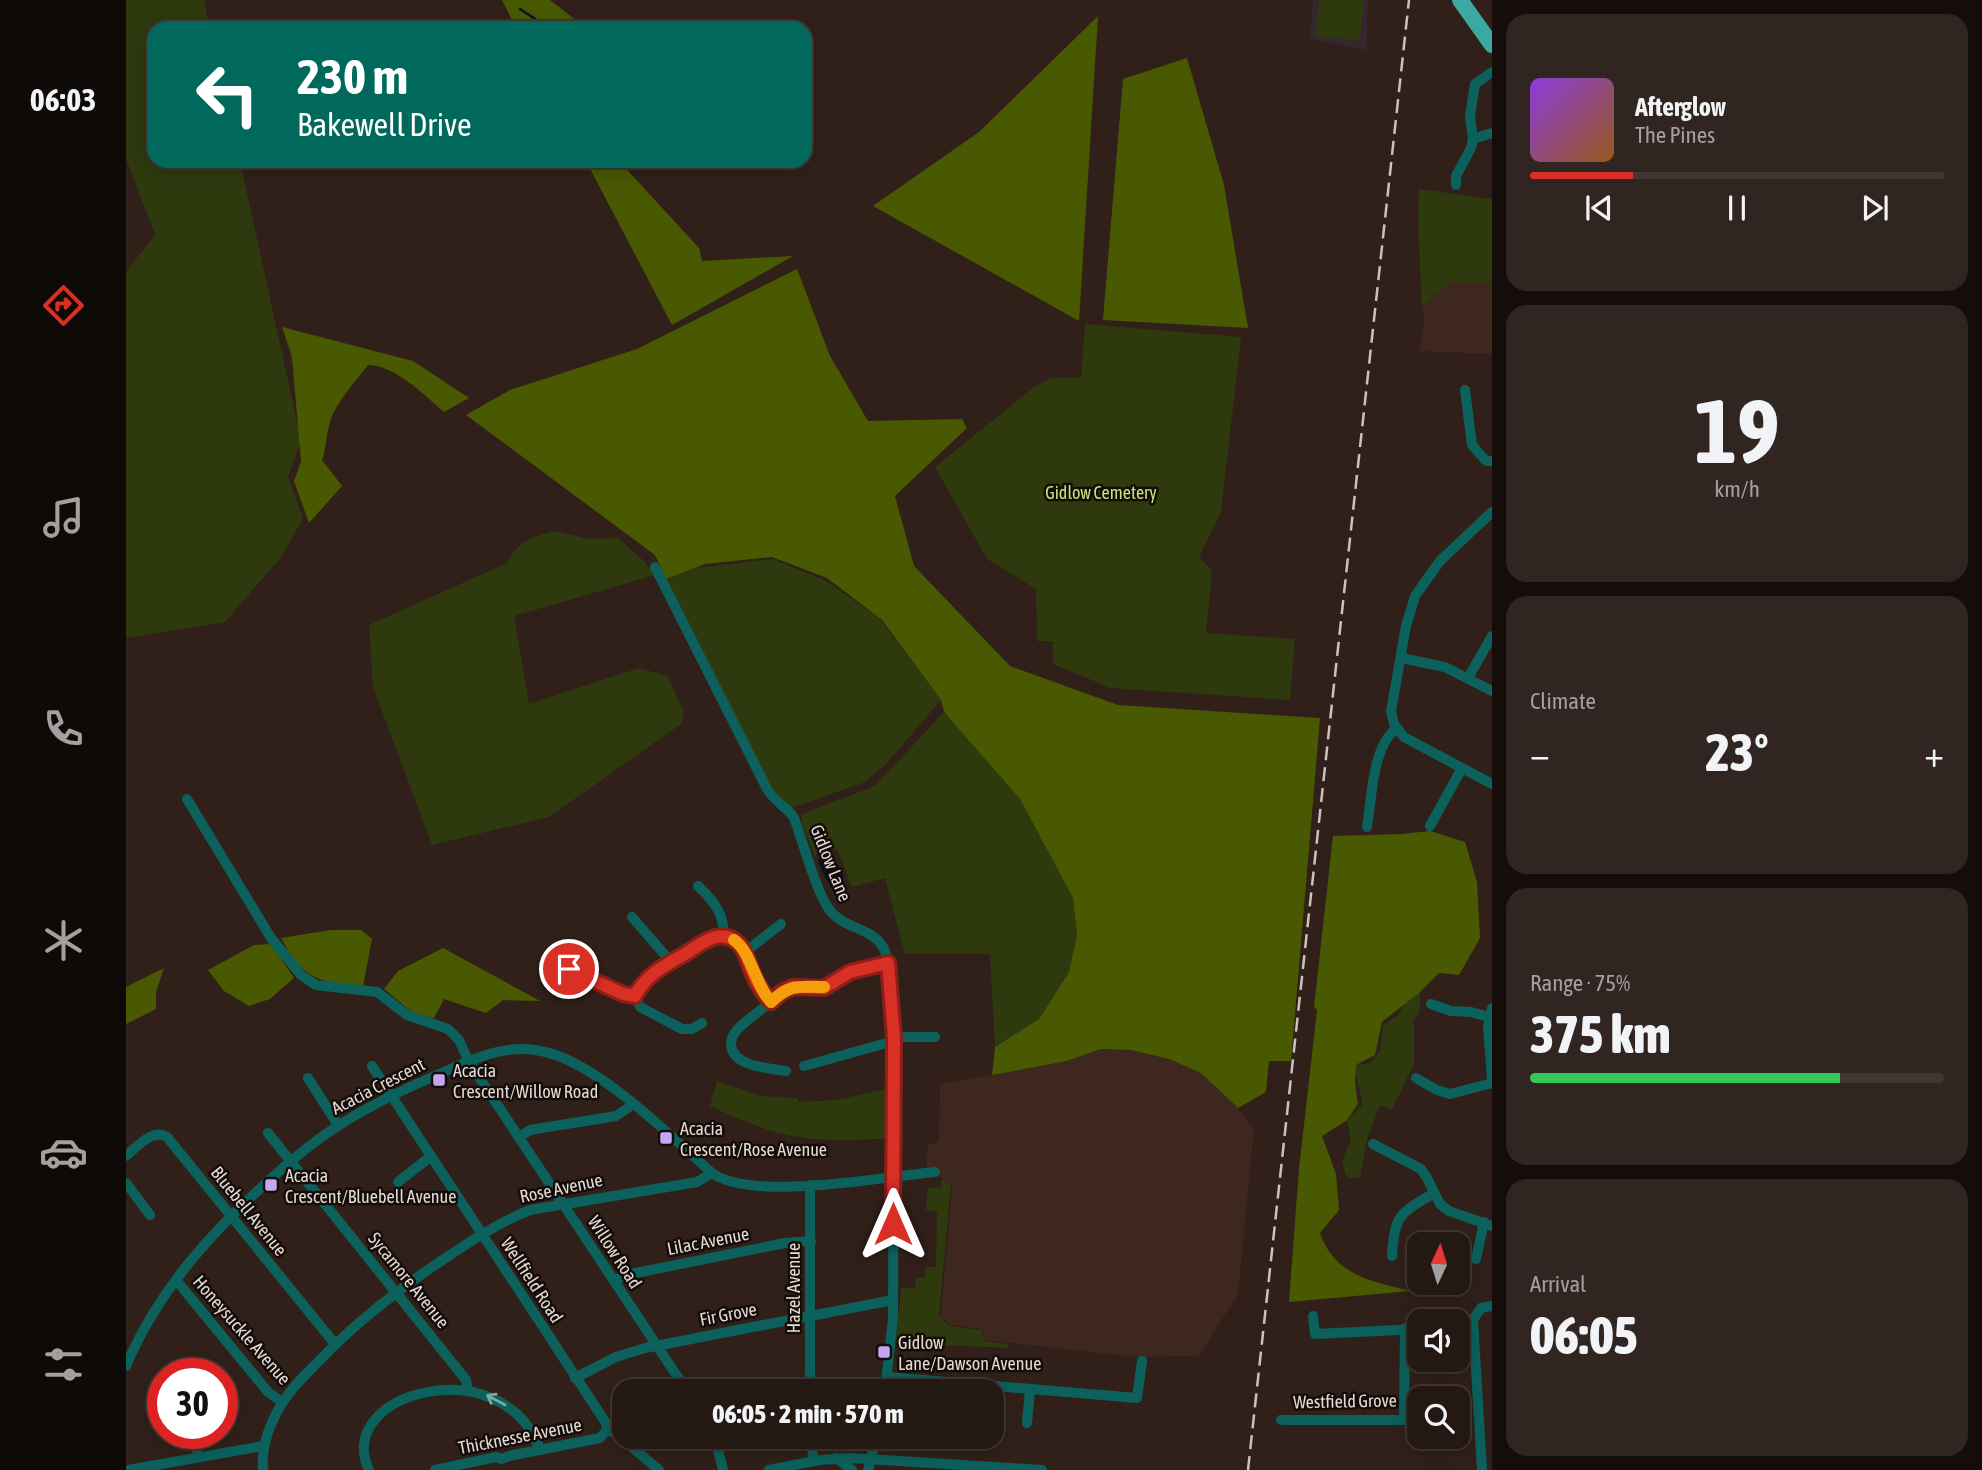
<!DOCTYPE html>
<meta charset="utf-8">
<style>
:root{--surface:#241813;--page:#302521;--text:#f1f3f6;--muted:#a3a0a0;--line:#413733;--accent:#d93025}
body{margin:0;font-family:"Asap Condensed",sans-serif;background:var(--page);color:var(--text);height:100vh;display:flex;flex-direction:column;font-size:26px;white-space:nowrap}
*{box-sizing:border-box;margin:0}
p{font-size:23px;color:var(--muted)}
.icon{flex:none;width:38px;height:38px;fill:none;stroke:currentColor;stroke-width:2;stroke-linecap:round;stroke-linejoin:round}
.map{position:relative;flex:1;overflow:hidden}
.panel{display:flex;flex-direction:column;gap:14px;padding:14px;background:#140d0a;width:490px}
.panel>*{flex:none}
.top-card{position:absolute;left:21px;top:21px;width:665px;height:147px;border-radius:21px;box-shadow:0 4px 18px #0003,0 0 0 2px var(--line);background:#00695c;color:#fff;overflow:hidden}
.needle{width:46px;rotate:4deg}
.tools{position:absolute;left:1281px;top:1232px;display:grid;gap:14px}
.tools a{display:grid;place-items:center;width:63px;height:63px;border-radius:14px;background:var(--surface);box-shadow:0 4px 18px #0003,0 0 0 2px var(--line);font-size:35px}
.speed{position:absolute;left:21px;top:1358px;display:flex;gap:14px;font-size:35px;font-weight:700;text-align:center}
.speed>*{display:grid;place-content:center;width:91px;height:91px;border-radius:50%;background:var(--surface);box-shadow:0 4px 18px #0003,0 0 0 2px var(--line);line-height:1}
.speed .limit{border:10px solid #d22;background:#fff;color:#111}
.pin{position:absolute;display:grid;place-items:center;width:60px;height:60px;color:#fff;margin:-30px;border:4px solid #fff;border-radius:50%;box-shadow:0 2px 7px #0007}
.me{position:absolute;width:77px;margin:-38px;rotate:0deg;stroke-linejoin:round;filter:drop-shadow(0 0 5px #0008)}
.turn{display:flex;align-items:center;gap:24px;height:147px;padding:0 35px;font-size:32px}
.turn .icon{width:91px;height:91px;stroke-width:2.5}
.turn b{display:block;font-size:49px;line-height:60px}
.big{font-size:52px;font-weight:800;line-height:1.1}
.panel .card{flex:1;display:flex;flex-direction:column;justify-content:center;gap:10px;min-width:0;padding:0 24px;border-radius:21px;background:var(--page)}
.panel .dial{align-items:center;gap:0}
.dial b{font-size:91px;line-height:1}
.song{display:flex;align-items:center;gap:21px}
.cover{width:84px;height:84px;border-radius:10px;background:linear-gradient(135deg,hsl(270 70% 55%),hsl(30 70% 35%))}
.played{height:7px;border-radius:4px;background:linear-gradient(90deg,var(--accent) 25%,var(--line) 25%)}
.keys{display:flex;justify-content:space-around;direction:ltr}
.heat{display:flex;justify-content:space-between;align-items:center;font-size:38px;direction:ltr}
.charge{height:10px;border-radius:5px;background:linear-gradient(90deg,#34c759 75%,var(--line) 0)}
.trip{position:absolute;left:486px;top:1379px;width:392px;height:70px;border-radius:21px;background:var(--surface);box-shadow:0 4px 18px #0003,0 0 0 2px var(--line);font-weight:800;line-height:70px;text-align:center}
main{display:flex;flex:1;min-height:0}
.menu{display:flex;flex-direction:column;width:126px;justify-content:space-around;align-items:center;background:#0e0a08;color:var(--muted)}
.menu .icon{width:49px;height:49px}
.menu .active{color:var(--accent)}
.menu b{font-size:32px;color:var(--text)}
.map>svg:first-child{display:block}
.commercial{fill:#362630}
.built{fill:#3d271e}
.green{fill:#2f390e}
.forest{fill:#495902}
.water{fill:#011625}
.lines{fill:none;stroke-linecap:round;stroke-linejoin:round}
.stream{stroke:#011625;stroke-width:2.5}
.minor{stroke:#0c615c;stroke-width:10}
.highway{stroke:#3ba8a2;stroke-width:16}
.rail{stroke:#cec1bc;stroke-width:2.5;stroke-dasharray:14 7;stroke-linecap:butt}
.oneway{stroke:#83a39e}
.route-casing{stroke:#8d1f18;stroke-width:18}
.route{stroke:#d93025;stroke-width:12}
.slow{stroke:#f59e0b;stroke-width:12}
.poi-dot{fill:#c3a7f2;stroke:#130c09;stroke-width:2.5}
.labels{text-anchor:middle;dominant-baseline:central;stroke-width:5;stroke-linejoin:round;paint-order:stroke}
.park-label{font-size:18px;fill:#c8e37b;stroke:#130c09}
.street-label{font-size:18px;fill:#e5d9d4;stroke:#130c09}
.poi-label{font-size:18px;fill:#e5d9d4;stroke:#130c09;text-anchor:start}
</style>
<main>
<nav class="menu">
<b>06:03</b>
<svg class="icon active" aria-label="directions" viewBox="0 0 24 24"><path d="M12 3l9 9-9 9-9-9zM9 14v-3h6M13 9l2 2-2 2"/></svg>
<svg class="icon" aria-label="music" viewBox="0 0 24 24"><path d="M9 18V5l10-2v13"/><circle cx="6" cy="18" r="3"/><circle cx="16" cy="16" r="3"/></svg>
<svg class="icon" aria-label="phone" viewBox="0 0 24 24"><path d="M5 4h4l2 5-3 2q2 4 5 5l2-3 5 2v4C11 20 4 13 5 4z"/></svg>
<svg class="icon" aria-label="climate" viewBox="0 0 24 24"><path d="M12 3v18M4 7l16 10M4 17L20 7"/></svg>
<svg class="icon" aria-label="car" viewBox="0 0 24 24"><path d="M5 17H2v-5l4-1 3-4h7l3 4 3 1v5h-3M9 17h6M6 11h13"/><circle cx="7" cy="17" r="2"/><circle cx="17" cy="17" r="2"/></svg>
<svg class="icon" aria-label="filters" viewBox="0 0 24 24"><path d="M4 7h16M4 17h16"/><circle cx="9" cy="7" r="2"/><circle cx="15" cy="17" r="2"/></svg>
</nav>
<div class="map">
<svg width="1366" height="1470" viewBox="0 0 1366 1470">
<rect width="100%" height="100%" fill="#302019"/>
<!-- commercial -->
<polygon class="commercial" points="1187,0 1242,0 1240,50 1184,39"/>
<!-- built -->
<g class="built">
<polygon points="1333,281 1366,283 1366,354 1294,351 1298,320 1296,306 1325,283"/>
<polygon points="975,1049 1004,1050 1043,1059 1075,1073 1112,1108 1128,1129 1112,1295 1072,1356 1009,1357 859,1340 857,1329 824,1325 815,1317 826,1185 809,1173 801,1170 801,1154 802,1144 813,1142 814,1084 941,1061"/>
</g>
<!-- green -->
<g class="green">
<polygon points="0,0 78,0 84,28 28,28 28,161 114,161 175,440 162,477 177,518 156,556 99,622 0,638 0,272 29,234 0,159"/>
<polygon points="1193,0 1238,0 1234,41 1189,36"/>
<polygon points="1293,189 1366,199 1366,283 1325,283 1296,306 1292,224"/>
<polygon points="959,324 1115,337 1095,512 1073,557 1086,571 1080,633 1169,639 1164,700 985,688 927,664 927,641 911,641 910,589 861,559 809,467 908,387 925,378 955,378"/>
<path d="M429 531 463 539 492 538 517 560 529 575 388 616 403 704 513 668 541 676 558 711 555 724 423 817 306 845 247 687 243 625 381 563C393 540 405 537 429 531Z"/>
<polygon points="647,559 700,581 753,618 815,700 761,763 739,782 665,808 646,791 540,579 569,568"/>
<polygon points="818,712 894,799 947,898 951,935 943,972 913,1019 869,1047 864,954 779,954 759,878 726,887 711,849 693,848 689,858 676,823 676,814 749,786"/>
<path d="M1294 992V1012L1288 1020V1064L1266 1109 1254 1105 1241 1139 1234 1177 1225 1179 1220 1176 1216 1161 1225 1139 1221 1120 1236 1105C1236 1091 1228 1079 1230 1065L1245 1063 1254 1051 1257 1025 1271 1016 1280 1002Z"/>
<path d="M591 1081 635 1096 671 1098 673 1102 711 1100 764 1088V1139C732 1139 697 1142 666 1136 637 1130 610 1118 584 1106Z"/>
<polygon points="816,1179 825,1184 813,1316 823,1326 856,1330 858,1341 882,1344 882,1348 770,1343 775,1288 789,1288 790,1278 799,1277 799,1267 810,1267 811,1212 800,1210 802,1188 815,1187"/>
</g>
<!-- forest -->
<g class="forest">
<polygon points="376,0 424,0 460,28 390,28"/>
<polygon points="972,16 953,321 747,206 853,132"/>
<polygon points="1061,58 1098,185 1122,328 977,320 997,79"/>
<polygon points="460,161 493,161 573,248 576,261 667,256 546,325"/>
<polygon points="671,269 704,356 742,421 836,419 841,428 769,496 788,566 884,666 992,705 1194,718 1165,1061 1143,1061 1140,1092 1112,1108 1075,1073 1043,1059 1004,1050 975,1049 941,1061 866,1075 869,1047 913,1019 943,972 951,935 947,898 894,799 818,712 815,700 756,620 701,578 646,557 579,564 540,579 529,555 340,415 384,390 511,349"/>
<path d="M156 327 287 361 343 398 318 412C298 395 269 365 242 365 230 381 214 398 206 416 200 431 201 446 196 460L216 486 183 523 168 481 175 461 166 357Z"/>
<path d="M1304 831 1339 842 1351 882 1354 938 1333 975 1313 973 1294 992 1256 1022 1249 1055 1230 1065 1229 1083 1232 1104 1221 1120 1196 1136 1210 1174 1213 1210 1194 1233C1209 1276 1245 1281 1284 1291L1163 1302 1173 1169 1191 1010 1188 1007 1207 836 1276 834Z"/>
<path d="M205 930H235L246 939 237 986C192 983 177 979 155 938Z"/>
<polygon points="145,944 168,978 144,999 123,1006 98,991 82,970 128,945"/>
<polygon points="317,948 414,1001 377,1000 360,1013 318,999 308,1018 287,1013 258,989 272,971"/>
<polygon points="38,968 30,992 30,1009 0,1024 0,987"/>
</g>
<!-- water -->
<path class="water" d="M699 853 705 854 716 873 720 889 710 894C702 883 696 874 692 860Z"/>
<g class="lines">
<!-- stream -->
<polyline class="stream" points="394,9 423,28"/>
<!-- minor -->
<g class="minor">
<polyline points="1347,139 1366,133"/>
<polyline points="1330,185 1330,176 1345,148 1347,139 1344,116 1349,84 1366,72"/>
<polyline points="1339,390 1346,445 1360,461 1366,461"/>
<polyline points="1366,512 1314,561 1289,596 1280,626 1265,711 1268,724 1278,737 1366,784"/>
<path d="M529 567 641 789C649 802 662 808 668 818 677 841 691 897 706 913 723 931 752 928 760 954L768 1041 767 1318 759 1391"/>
<polyline points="1275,658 1319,667 1366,691"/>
<polyline points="1342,678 1366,636"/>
<polyline points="61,799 145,938 175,975 190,985 251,992 281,1015 322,1029 333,1040 343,1062 561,1391"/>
<polyline points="1304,826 1336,768"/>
<path d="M1241 827C1246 798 1246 747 1270 729"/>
<path d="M572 886C588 901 598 914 598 936"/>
<polyline points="506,917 545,962"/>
<polyline points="619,952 655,924"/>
<polyline points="443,969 497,994 509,996"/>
<path d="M645 1002C634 1011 621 1019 611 1030 607 1034 605 1039 605 1045 607 1067 643 1068 660 1071"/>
<polyline points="1305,1004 1325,1011 1345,1012 1363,1017"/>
<polyline points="1366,1008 1362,1026 1366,1079"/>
<path d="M576 1023 566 1029H556L514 1007 509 996C520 974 539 965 559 954 575 944 595 926 613 944 621 953 622 964 627 974 631 984 638 994 645 1002L656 992 667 987H698L724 972 762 963"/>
<polyline points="768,1037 809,1037"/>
<polyline points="246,1066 480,1423 481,1430 489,1433 533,1470"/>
<polyline points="678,1066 768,1041"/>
<polyline points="182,1078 212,1125"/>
<polyline points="1290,1078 1311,1090 1324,1094 1366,1083"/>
<polyline points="142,1133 340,1380 342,1390"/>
<polyline points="393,1137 404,1130 490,1116 506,1105"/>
<polyline points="1247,1144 1295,1169 1301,1178 1314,1204 1323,1211 1366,1226"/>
<path d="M0 1156C11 1147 26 1128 41 1137L209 1344"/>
<polyline points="272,1182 304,1157"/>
<polyline points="0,1183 24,1215"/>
<path d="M1266 1256C1269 1214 1273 1214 1308 1193"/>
<polyline points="1350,1259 1358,1222"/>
<polyline points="50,1280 142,1392 156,1402"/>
<polyline points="488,1281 500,1275 659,1243 685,1241"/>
<polyline points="1187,1316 1189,1334 1293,1329"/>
<polyline points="1332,1334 1348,1335"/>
<path d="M0 1366C32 1290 87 1230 148 1176 169 1157 191 1139 215 1124 245 1105 276 1090 309 1076 343 1061 377 1043 415 1051 470 1061 543 1135 586 1173 626 1202 757 1177 809 1172"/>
<polyline points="761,1377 1011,1398 1016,1361"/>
<polyline points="449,1378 490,1357 519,1348 767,1300"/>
<polyline points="668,1391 684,1388"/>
<polyline points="684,1391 684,1185"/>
<polyline points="1155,1420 1278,1420 1279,1328"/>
<polyline points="901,1423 904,1390"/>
<polyline points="68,1433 72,1456"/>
<polyline points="589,1437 597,1470"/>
<polyline points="686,1437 687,1461"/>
<polyline points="710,1458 726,1470"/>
<polyline points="2,1470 137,1446"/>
<path d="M137 1470C135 1446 143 1425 155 1405 165 1388 180 1374 193 1361 232 1320 274 1288 321 1257 348 1239 374 1222 404 1210L571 1182 586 1173"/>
<path d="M243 1470C206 1392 378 1347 414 1450"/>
<polyline points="309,1470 370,1457 376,1459 383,1456 474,1438 481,1430"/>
<polyline points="643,1470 694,1460 725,1458 916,1470"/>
<polyline points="742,1470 750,1437"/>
<polyline points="1356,1470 1347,1320 1355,1308 1366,1306"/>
</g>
<!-- highway -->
<polyline class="highway" points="1334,0 1366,45"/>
<!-- rail -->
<polyline class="rail" points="1122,1470 1283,0"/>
</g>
<!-- one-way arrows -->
<defs><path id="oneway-shaft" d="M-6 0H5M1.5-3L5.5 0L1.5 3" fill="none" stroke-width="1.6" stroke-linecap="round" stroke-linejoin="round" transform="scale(1.75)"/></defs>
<use class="oneway" href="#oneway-shaft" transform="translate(370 1400) rotate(-152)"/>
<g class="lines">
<defs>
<path id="route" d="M443 969 497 994 509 996C520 975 539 965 559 954 575 944 595 926 613 944 621 953 622 963 627 974 631 984 638 994 645 1002L656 992 667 987 698 988 724 972 762 963 768 1037 767 1224"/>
</defs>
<!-- route casing -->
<use href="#route" class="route-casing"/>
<!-- route -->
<use href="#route" class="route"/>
<!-- slow -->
<path class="slow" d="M608 940C626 953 628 983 645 1002 665 983 673 987 698 987"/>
</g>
<!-- markers -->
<g class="poi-dot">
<rect x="306" y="1073" width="14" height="14" rx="3.5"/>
<rect x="533" y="1131" width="14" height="14" rx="3.5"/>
<rect x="138" y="1178" width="14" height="14" rx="3.5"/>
<rect x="751" y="1345" width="14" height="14" rx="3.5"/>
</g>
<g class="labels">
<!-- park labels -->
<g class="park-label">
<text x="975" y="492">Gidlow Cemetery</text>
</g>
<!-- street labels -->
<g class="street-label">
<text transform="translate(705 863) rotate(68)">Gidlow Lane</text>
<text transform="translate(252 1086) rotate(-27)">Acacia Crescent</text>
<text transform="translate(435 1188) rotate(-12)">Rose Avenue</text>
<text transform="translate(123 1211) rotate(51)">Bluebell Avenue</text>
<text transform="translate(582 1241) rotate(-11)">Lilac Avenue</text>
<text transform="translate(489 1252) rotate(57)">Willow Road</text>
<text transform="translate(283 1280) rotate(51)">Sycamore Avenue</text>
<text transform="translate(406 1280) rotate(57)">Wellfield Road</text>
<text transform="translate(667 1288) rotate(-90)">Hazel Avenue</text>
<text transform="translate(602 1314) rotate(-11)">Fir Grove</text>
<text transform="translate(116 1330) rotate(49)">Honeysuckle Avenue</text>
<text transform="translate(1219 1401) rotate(-1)">Westfield Grove</text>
<text transform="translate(394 1436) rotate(-11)">Thicknesse Avenue</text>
</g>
<!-- poi labels -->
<g class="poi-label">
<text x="327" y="1070">Acacia<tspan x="327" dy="21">Crescent/Willow Road</tspan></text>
<text x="554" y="1128">Acacia<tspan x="554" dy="21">Crescent/Rose Avenue</tspan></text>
<text x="159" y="1175">Acacia<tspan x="159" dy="21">Crescent/Bluebell Avenue</tspan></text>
<text x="772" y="1342">Gidlow<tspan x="772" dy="21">Lane/Dawson Avenue</tspan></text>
</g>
</g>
</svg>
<div class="tools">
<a><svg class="needle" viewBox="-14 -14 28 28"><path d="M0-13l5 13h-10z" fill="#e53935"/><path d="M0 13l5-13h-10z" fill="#a3a0a0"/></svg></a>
<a><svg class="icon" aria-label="sound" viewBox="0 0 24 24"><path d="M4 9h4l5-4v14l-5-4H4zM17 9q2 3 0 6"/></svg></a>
<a><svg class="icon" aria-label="search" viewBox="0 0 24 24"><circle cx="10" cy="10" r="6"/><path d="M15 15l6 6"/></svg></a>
</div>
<div class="speed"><div class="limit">30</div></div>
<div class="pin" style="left:443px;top:969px;background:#d93025"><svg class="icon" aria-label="arrive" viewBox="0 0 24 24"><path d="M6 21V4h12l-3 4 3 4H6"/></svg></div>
<svg class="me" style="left:767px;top:1224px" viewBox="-20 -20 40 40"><path d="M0-17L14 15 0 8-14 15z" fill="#d93025" stroke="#fff" stroke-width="4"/></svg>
<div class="trip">06:05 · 2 min · 570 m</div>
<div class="top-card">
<div class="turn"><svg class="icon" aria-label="left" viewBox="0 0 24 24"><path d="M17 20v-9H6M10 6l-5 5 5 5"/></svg><div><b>230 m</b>Bakewell Drive</div></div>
</div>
</div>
<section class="panel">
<div class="card">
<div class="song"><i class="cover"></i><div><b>Afterglow</b><p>The Pines</p></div></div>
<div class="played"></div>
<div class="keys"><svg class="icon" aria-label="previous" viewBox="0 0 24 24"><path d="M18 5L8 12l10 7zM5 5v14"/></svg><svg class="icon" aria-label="pause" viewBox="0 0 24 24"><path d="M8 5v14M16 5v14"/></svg><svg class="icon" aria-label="next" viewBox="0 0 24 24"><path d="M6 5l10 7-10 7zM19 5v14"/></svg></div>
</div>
<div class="card dial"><b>19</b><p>km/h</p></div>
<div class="card"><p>Climate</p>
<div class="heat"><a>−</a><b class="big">23°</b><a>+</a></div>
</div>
<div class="card"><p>Range · 75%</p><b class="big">375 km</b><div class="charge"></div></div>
<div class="card"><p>Arrival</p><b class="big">06:05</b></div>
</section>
</main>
